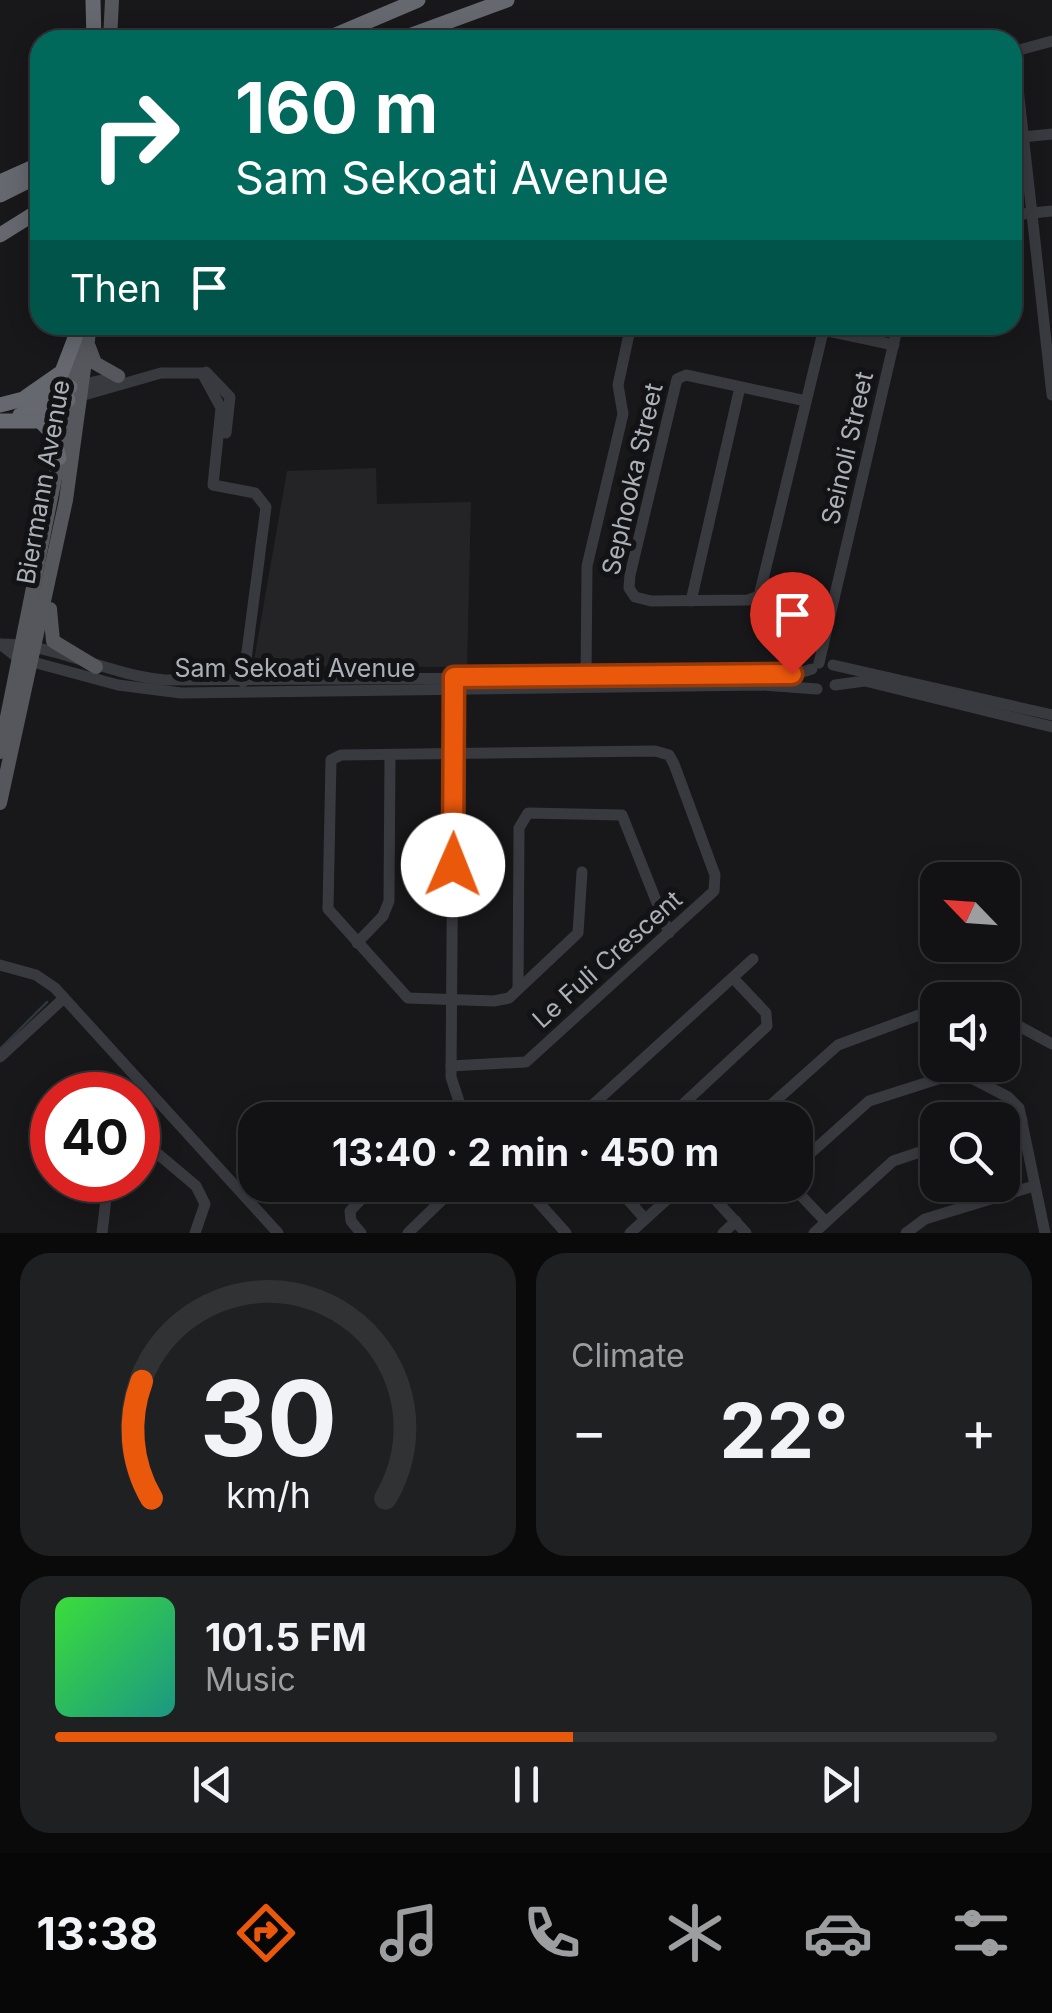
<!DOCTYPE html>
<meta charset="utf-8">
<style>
:root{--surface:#121214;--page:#1f2022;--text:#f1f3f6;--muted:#9c9ea0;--line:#313234;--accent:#ea580c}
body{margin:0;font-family:Inter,sans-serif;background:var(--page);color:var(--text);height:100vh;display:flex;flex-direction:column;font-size:38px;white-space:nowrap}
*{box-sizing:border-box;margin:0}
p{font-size:32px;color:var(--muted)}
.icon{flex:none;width:55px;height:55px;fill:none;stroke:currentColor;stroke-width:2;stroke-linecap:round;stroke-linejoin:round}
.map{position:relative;height:1233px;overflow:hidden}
.panel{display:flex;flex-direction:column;gap:20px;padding:20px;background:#0a0a0b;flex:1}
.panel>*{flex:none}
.banner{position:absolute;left:30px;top:30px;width:992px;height:305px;border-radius:30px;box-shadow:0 5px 25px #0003,0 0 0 2px var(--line);background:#00695c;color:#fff;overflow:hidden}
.needle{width:65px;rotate:295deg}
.tools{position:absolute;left:920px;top:862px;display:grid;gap:20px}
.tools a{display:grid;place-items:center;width:100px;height:100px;border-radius:20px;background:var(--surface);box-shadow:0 5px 25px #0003,0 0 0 2px var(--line);font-size:50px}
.speed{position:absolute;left:30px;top:1072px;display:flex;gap:20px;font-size:50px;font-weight:700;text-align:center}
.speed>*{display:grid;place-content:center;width:130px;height:130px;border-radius:50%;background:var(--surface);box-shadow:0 5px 25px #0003,0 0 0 2px var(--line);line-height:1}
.speed .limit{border:15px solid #d22;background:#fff;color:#111}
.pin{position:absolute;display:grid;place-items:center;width:85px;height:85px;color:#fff;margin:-102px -42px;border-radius:50% 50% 50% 0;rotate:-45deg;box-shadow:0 0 10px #0007}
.pin .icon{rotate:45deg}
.me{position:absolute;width:110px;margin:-55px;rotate:1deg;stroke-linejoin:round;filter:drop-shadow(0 0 8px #0008)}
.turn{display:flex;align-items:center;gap:35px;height:210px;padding:0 40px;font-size:45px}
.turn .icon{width:130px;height:130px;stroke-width:2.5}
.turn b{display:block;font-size:70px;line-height:85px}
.then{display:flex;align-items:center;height:95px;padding:0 40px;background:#0003;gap:20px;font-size:38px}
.big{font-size:75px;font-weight:700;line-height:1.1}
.panel .tile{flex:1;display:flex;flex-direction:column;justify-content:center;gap:15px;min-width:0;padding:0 35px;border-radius:30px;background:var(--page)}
.panel .dial{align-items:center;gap:0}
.dial svg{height:260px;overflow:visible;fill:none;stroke:var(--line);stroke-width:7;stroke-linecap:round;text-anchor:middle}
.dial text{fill:var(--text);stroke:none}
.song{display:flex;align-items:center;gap:30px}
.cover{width:120px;height:120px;border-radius:15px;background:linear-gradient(135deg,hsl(120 70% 55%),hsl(170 70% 35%))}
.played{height:10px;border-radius:5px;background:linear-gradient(90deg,var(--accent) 55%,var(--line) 55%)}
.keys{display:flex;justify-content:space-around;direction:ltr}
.heat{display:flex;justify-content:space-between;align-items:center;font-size:55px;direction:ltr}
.panel .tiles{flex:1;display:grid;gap:20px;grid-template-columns:1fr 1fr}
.tile:last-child{grid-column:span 2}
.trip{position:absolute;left:238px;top:1102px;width:575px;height:100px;border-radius:30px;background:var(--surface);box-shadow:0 5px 25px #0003,0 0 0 2px var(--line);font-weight:700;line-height:100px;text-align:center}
.tabs{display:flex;height:160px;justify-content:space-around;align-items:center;background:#070708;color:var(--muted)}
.tabs .icon{width:70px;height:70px}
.tabs .selected{color:var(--accent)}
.tabs b{font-size:45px;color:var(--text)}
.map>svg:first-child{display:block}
.built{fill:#242427}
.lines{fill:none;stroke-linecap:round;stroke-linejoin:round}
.stream{stroke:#2f373d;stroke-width:2.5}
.minor{stroke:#393a3f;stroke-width:11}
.major{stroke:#55575d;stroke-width:14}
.highway{stroke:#65686f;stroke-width:15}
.route-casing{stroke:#983908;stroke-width:25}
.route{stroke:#ea580c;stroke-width:18}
.labels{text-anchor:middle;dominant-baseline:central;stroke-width:10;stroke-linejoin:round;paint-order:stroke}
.street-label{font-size:25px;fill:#abb0b9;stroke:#131315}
</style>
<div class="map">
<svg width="1052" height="1233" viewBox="0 0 1052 1233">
<rect width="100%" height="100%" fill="#18181a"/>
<!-- built -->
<polygon class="built" points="376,468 377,504 471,502 467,667 253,666 287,471"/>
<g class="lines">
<!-- stream -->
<polyline class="stream" points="0,1049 47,1002"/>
<!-- minor -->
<g class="minor">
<polyline points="1012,52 1052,41"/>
<polyline points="1014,52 1052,395"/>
<polyline points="1023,137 1052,134"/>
<polyline points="1012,215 1052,211"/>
<polyline points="800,325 894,345"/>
<polyline points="206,372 230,397 226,433"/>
<polyline points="75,386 120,376"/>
<polyline points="77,397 161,373 202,373 221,408 213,485 255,493 266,507 243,682"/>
<polyline points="806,401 686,375 677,379 630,575 629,588 635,597 651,601 748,600 759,596 823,332"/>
<polyline points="691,601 740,387"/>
<polyline points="0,644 18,658 118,685 181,693 761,685 817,689"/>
<path d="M0 644C56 644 108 675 165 680L690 677 793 675 812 669"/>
<polyline points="819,663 898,325"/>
<polyline points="833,665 1052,715"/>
<polyline points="586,678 587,566 623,414 618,385 631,325"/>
<polyline points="454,682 451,1077 465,1120"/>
<polyline points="835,685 865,681 1052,727"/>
<polyline points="357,943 383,916 389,901 390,755"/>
<polyline points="0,965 36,975 55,988 278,1233"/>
<polyline points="518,989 519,828 528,813 622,815 669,933"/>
<polyline points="1002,1017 1052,1044"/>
<polyline points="0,1057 64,998"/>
<polyline points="451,1066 526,1062 714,891 715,875 674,764 669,755 655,751 341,755 331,760 328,909 408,998 494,1001 509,998 578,933 582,872"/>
<polyline points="576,1120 753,959"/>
<polyline points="666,1120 767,1026 766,1013 733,978"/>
<polyline points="754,1120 838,1045 938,1008"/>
<polyline points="1002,1126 1022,1120"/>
<polyline points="138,1156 158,1154 196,1186 205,1204 195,1233"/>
<polyline points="795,1167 869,1101 960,1072 1008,1097 1019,1108 1045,1233"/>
<polyline points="523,1185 566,1233"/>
<polyline points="615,1185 645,1219"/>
<polyline points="702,1185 746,1233"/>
<polyline points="791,1185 826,1222"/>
<polyline points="102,1233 106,1199 115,1180"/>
<polyline points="361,1233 351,1221 350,1211 375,1185"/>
<polyline points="408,1233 442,1200 438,1185"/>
<polyline points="630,1233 683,1185"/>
<polyline points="723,1233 736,1221"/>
<polyline points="814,1233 893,1161 938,1146"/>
<polyline points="906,1233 925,1219 1034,1186"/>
</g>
<!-- major -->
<g class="major">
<polyline points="110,40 112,0"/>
<polyline points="89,347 95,363 118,376"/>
<polyline points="50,609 53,641 96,667"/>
<polyline points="0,752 59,458 77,325"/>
<polyline points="0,803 66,500 90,325"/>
</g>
<!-- highway -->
<g class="highway">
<polyline points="93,0 94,40"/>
<polyline points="324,40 418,0"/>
<polyline points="398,40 507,0"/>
<polyline points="0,182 40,164"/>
<polyline points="0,195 40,175"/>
<polyline points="0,235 40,210"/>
<polyline points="26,397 62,372 75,338"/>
<polyline points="0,405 70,387"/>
<polyline points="20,415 68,400"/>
<polyline points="1,421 40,421 53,434 59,458"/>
</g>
</g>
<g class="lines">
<defs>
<polyline id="route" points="453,865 454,677 792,674"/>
</defs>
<!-- route casing -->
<use href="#route" class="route-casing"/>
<!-- route -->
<use href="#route" class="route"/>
</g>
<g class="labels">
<!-- street labels -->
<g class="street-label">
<text transform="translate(847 448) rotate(-77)">Seinoli Street</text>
<text transform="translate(632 479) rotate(-77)">Sephooka Street</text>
<text transform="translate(43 482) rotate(-80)">Biermann Avenue</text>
<text x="295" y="668">Sam Sekoati Avenue</text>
<text transform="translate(607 959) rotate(-42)">Le Fuli Crescent</text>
</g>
</g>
</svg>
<div class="tools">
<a><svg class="needle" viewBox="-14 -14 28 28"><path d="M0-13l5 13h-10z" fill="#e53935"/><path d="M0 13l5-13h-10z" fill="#9c9ea0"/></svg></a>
<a><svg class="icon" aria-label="sound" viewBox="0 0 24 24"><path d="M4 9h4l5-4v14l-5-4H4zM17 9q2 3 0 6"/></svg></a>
<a><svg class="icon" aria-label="search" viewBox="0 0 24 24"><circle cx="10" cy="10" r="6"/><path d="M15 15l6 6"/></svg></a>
</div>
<div class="speed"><div class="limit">40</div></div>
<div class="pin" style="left:792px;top:674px;background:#d93025"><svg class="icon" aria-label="arrive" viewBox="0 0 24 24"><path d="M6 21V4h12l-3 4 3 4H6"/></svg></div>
<svg class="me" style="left:453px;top:865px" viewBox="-20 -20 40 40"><circle r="19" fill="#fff"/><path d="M0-13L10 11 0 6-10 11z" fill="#ea580c"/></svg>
<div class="trip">13:40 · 2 min · 450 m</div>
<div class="banner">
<div class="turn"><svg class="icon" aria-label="right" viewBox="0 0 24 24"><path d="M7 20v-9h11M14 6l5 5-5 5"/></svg><div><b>160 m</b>Sam Sekoati Avenue</div></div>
<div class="then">Then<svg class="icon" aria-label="arrive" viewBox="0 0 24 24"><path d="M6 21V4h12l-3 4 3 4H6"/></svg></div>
</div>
</div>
<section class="panel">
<div class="tiles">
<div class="tile dial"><svg viewBox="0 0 100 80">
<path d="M14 69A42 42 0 1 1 86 69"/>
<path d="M14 69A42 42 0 0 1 11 33" stroke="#ea580c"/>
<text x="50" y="56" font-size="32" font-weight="700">30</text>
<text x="50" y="72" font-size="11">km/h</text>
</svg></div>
<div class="tile"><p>Climate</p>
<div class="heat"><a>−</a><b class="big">22°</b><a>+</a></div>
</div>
<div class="tile">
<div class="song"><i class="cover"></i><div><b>101.5 FM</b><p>Music</p></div></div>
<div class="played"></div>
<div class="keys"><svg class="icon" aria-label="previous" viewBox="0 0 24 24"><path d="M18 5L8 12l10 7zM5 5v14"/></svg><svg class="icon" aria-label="pause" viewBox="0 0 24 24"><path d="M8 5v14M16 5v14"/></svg><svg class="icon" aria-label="next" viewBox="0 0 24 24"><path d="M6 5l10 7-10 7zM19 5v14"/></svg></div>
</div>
</div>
</section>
<nav class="tabs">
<b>13:38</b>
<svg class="icon selected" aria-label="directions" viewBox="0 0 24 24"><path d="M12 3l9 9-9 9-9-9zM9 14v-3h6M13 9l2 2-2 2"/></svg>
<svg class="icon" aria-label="music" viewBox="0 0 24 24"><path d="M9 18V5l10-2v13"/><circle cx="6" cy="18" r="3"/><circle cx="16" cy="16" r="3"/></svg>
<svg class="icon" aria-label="phone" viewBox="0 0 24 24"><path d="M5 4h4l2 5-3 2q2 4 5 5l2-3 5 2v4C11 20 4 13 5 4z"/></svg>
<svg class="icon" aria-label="climate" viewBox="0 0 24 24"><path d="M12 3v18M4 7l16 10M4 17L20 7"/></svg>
<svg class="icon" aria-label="car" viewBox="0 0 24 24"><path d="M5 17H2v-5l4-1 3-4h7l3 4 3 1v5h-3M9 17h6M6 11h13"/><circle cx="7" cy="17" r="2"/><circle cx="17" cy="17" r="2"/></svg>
<svg class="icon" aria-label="filters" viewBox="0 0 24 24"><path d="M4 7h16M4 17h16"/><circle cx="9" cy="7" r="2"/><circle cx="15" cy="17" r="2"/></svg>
</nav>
